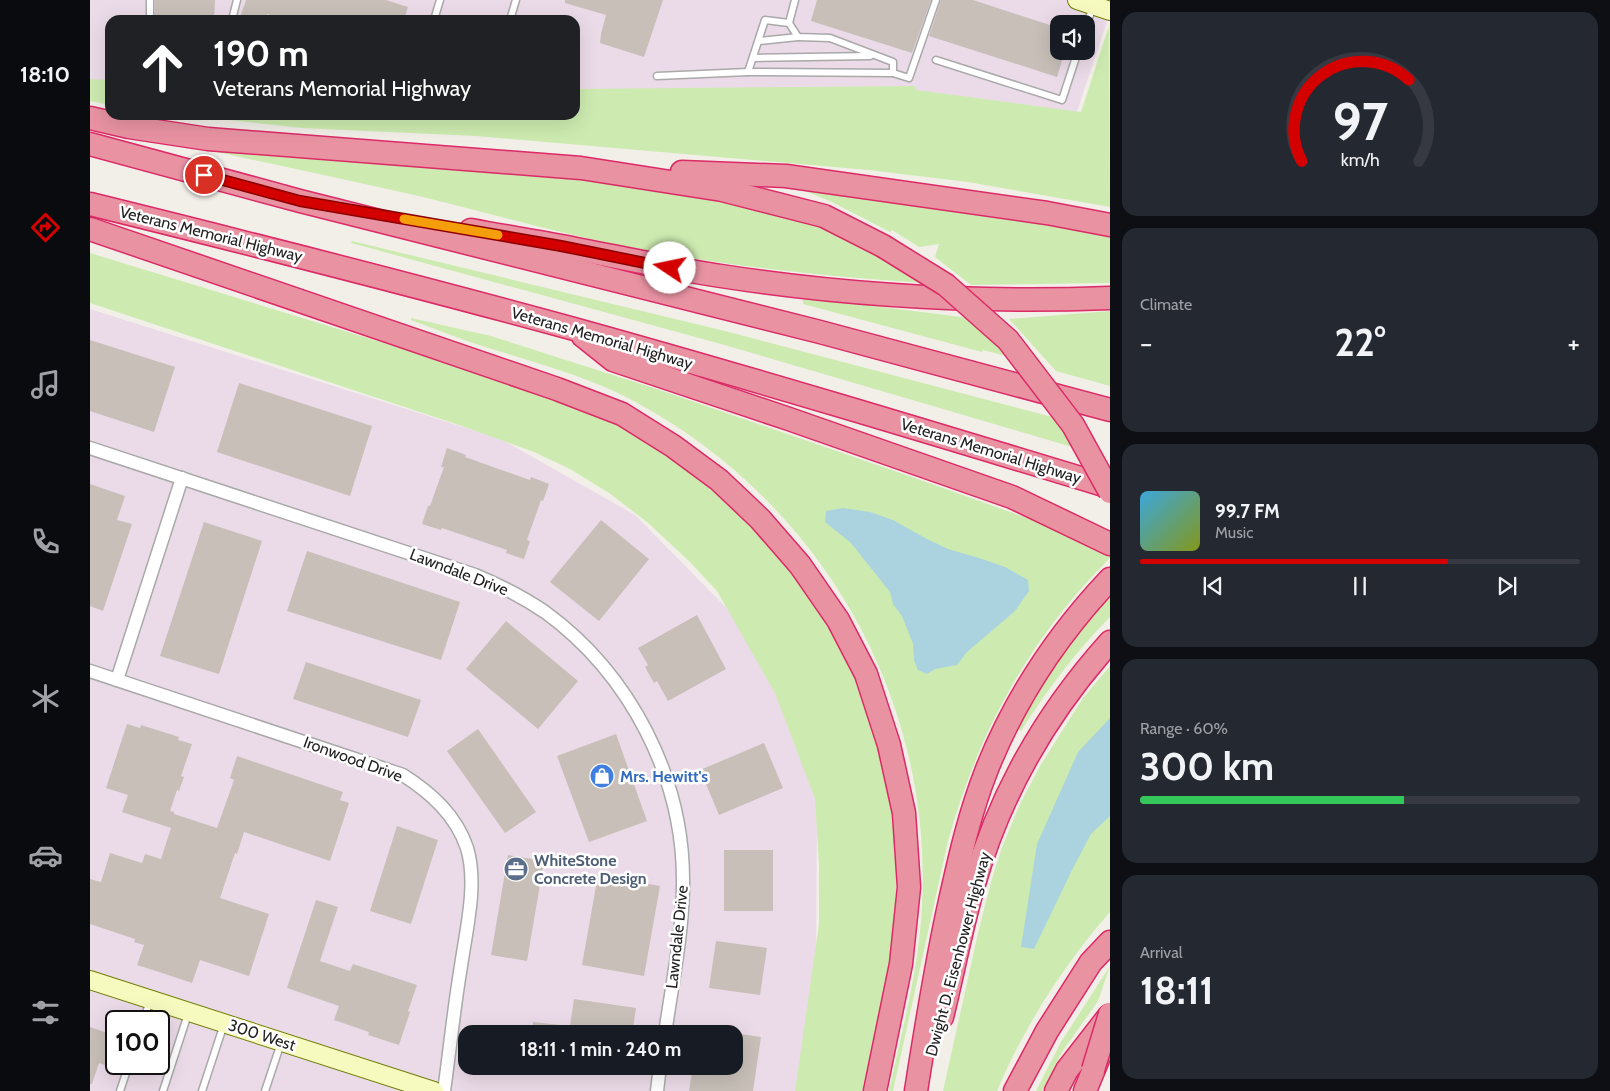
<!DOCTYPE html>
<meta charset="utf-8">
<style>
:root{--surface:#171b24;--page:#242831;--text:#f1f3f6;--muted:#9ea1a6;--line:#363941;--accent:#d40000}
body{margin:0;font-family:Cabin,sans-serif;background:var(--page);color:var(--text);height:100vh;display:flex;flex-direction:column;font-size:19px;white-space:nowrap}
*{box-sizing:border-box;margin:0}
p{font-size:16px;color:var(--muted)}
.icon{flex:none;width:28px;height:28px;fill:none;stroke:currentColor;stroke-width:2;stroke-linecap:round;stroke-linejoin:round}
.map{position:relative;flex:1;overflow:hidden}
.sheet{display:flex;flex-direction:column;gap:12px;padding:12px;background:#0d0f14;width:500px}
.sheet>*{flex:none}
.banner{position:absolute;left:15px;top:15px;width:475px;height:105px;border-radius:15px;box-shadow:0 5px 20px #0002;background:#202124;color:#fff;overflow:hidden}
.fabs{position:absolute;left:960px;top:15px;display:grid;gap:10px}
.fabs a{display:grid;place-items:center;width:45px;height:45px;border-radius:10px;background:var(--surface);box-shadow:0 5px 20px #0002;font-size:25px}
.speed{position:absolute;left:15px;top:1010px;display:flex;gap:10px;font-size:25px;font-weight:700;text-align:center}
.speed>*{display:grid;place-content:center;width:65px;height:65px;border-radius:50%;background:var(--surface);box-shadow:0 5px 20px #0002;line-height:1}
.speed .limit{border:2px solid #111;border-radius:8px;background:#fff;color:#111}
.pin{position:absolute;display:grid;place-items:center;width:42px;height:42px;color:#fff;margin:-21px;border:2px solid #fff;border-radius:50%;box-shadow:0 1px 5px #0007}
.me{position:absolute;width:55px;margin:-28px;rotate:281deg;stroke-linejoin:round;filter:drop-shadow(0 0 4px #0008)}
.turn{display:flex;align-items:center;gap:18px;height:105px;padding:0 25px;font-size:22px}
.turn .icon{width:65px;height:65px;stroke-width:2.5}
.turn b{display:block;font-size:35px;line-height:42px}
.big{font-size:38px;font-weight:700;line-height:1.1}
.sheet .card{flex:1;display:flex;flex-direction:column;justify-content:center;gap:8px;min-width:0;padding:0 18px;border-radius:15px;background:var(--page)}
.sheet .dial{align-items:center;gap:0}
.dial svg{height:130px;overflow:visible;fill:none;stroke:var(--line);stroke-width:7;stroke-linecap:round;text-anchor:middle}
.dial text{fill:var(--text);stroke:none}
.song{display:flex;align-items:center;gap:15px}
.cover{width:60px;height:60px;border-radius:8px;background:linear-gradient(135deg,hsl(200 70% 55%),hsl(70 70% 35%))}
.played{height:5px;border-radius:2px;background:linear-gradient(90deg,var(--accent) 70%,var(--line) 70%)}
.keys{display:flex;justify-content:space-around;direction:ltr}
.heat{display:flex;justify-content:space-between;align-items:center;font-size:28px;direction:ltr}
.charge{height:8px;border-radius:4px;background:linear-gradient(90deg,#34c759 60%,var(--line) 0)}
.trip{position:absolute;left:368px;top:1025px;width:285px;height:50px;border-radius:15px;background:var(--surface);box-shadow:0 5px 20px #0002;font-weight:700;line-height:50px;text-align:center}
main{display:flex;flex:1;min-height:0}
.tab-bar{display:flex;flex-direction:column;width:90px;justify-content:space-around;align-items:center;background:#090b0e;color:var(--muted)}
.tab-bar .icon{width:35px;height:35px}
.tab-bar .on{color:var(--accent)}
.tab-bar b{font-size:22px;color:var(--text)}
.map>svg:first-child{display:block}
.industrial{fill:#ebdbe8;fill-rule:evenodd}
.grass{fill:#cdebb0}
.water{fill:#aad3df}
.building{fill:#c7bfb8}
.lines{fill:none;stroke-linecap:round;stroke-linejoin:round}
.lane-casing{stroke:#a9a9a9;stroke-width:9}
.street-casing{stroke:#a9a9a9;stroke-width:15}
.secondary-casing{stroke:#707d05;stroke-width:20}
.highway-casing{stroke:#dc2a67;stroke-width:25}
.lane{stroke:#fff;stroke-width:6}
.street{stroke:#fff;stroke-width:12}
.secondary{stroke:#f7fabf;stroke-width:18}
.highway{stroke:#e892a2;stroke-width:22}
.highway-bridge-casing{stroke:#dc2a67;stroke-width:25;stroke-linecap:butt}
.highway-bridge{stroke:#e892a2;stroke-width:22}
.route-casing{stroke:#8a0000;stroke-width:12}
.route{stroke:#d40000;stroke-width:9}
.slow{stroke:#f59e0b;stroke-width:9}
.labels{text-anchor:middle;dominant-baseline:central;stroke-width:5;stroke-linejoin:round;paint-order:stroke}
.street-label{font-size:16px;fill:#222;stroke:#fff}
.shop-label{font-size:16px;font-weight:bold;fill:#366cbe;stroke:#fff;text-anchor:start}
.service-label{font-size:16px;font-weight:bold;fill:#4e5e75;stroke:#fff;text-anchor:start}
</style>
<main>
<nav class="tab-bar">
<b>18:10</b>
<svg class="icon on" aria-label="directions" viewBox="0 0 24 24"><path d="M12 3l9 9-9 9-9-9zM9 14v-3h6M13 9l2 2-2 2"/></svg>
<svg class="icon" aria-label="music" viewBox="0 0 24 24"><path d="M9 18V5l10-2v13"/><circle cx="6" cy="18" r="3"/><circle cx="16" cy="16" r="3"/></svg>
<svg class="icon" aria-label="phone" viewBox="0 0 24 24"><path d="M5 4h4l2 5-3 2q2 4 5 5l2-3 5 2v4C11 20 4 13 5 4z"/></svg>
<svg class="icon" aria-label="climate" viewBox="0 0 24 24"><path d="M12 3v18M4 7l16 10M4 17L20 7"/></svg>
<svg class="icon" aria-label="car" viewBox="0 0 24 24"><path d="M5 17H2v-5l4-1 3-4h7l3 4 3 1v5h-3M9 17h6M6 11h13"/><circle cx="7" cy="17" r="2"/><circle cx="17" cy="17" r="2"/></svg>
<svg class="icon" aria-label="filters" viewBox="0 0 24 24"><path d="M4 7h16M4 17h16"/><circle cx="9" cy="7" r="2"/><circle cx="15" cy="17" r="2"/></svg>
</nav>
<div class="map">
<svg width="1020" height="1091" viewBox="0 0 1020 1091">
<rect width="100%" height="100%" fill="#f2efe9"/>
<!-- industrial -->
<g class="industrial">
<path d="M0 0H1020V13L979 135 485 115V20H20V87L0 84ZM969 24H996V51H969Z"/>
<path d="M0 309 411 439 545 515 680 652 727 798 726 966 713 1091H0ZM26 1021H69V1064H26ZM376 1034H644V1066H376Z"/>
</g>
<!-- grass -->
<g class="grass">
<polygon points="1019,26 1020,207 878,182 778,170 386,136 211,128 94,115 485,115 485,89 825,86 826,90 991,112"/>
<polygon points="0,79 20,80 20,105 0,101"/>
<path d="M108 148 594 187 743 229 834 283C740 277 646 267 553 250 479 236 406 215 333 197 258 180 183 164 108 148Z"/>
<polygon points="705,187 1020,226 1020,283 881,285 845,257 849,244 829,247 802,230 800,232 742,202"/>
<polygon points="262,241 635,331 970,419 989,449 631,344 261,243"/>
<polygon points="0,253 451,391 533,425 619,481 685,546 740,624 769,685 785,730 801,799 807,863 804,937 795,990 772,1091 705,1091 729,924 729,865 725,799 685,693 627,591 598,560 557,522 519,493 480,469 444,452 369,425 0,303"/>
<polygon points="713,297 879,318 920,357 893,350 892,352 713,304"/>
<polygon points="1020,311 1020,386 966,371 919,319"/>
<path d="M321 318 401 336 570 390 825 478 965 528 1020 551V558C940 637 888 733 858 841L803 1091H799C812 1030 829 969 832 906 843 694 728 499 542 400 490 373 434 360 380 342 360 335 340 327 321 320Z"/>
<path d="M1020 592V617C986 651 957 690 931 731L926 729 959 670Z"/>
<path d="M1020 666V912C973 966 935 1025 907 1091H853L888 933 901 882 912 847 930 804 950 766 993 698Z"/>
<polygon points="1020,966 1008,1001 972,1052 952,1091 946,1091 971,1042"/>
</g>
<!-- water -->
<g class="water">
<polygon points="753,508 780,512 803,520 837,539 858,549 889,558 915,567 938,580 939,591 925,611 877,652 867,665 845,669 837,674 828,670 824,660 823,644 812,616 803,604 800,592 761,543 735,522 736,511"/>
<polygon points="1020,718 1020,816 1001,834 983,868 944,949 931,947 947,844 988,752"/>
</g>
<!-- building -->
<g class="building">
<polygon points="65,0 125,0 124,20 65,20"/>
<polygon points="156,0 296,0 318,7 314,20 195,20 177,14 175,20 149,20"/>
<polygon points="475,0 573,0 554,57 510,43 511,34 516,15 475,3"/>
<polygon points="727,0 841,0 822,53 721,21"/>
<polygon points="851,0 883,0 969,28 969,51 975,51 967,77 839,36"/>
<polygon points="0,340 85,367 64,432 0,411"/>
<polygon points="149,383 282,426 260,496 127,452"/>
<polygon points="357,448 376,455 375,457 440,480 441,477 459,484 453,501 451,500 437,540 440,541 434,559 416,553 417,550 352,528 351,530 332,524 338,506 340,506 354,467 351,467"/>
<polygon points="0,484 35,496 27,520 42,524 13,611 0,606"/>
<polygon points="511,520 559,559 509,621 460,582"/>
<polygon points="114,522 172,541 129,674 70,656"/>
<polygon points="217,551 370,602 351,660 197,611"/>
<polygon points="607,615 636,669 578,701 567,681 564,683 555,667 558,665 548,648"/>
<polygon points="416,621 488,681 448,729 376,669"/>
<polygon points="216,662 331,700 318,737 203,699"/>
<polygon points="37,724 50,728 51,725 89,737 88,740 102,744 91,776 94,777 89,791 87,790 80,811 84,812 84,814 127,828 144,780 140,778 147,756 253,792 250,800 259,803 240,861 154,832 147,854 145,853 130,898 179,914 159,976 110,960 102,983 69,972 47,965 54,945 44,942 45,939 0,924 0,879 11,882 20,853 52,863 55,854 71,859 81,828 32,812 38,795 16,788"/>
<polygon points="388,729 446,812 415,833 357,751"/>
<polygon points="526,734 557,821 499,842 467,756"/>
<polygon points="674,743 693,788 629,815 610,770"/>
<polygon points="307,826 348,840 321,924 280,911"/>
<rect x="634" y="850" width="49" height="61"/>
<polygon points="418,855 454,861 437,961 401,955"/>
<polygon points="508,875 570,886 554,976 492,965"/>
<polygon points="226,900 248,907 230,961 260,971 263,964 327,985 318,1011 320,1012 309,1045 278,1035 279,1032 244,1020 249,1006 197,988"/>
<polygon points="626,941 677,948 670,995 619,988"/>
<polygon points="484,999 546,1008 542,1034 442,1034 443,1022 480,1026"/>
<polygon points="0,1027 26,1036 26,1049 20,1067 9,1063 2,1084 0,1084"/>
<polygon points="644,1033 671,1037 663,1091 599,1091 603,1066 644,1066"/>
</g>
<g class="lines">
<defs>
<g id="lane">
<polyline points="60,20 60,0"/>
<polyline points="142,20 147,0"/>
<polyline points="344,20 350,0"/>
<polyline points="420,20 426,0"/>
<polyline points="996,26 1003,7"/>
<polyline points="669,41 708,37"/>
<polyline points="663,58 780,56"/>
<polyline points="846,60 972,100 988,51"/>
<polyline points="658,72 675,20 699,23"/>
<polyline points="803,73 819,78 846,0"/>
<polyline points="567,76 658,72 803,73 803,62 740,38 708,37 699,23 705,0"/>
<polyline points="53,1021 60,1001"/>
<polyline points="30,1091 39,1064"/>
<polyline points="73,1091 98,1014"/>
<polyline points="112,1091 134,1024"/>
<polyline points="175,1091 191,1043"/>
</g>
<g id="street">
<path d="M0 448 385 575C409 585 433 597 455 612 540 674 594 778 593 883 593 933 582 984 575 1034"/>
<path d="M0 671 313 775C341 793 366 815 377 848 388 884 376 930 371 966 364 1007 360 1049 354 1091"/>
<polyline points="27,680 92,478"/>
<polyline points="567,1091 570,1066"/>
</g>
<g id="secondary">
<polyline points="987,0 1020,11"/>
<polyline points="0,980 344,1091"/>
</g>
<g id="highway">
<polyline points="0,118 39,127 118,139 491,168 632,190 734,216 793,246"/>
<polyline points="0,144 210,201 730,332 1020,410"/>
<polyline points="592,172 696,176 957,213 1020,225"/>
<path d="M0 204C162 244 323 285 484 329 664 379 842 433 1020 487"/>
<polyline points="0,229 467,389 532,414 583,446 629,480 670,519 710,565 748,620 776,674 799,745 814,813 819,887 811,964 785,1091"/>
<path d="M381 230C411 236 441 240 471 246 524 256 577 268 631 276 760 296 890 303 1020 298"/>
<polyline points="493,336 523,360 699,419 922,497 1020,544"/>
<path d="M852 1017C863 973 871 928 884 884 910 794 957 712 1020 642"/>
<path d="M826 1091C836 1027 846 964 860 901 870 856 880 812 897 769 925 699 968 634 1020 579"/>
<polyline points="925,1091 957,1031 1001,962 1020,942"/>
<polyline points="966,1091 977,1070 1019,1016"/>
<polyline points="995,1091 1011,1052"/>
</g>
</defs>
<!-- lane casing -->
<use href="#lane" class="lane-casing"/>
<!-- street casing -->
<use href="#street" class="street-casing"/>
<!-- secondary casing -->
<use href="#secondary" class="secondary-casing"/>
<!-- highway casing -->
<use href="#highway" class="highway-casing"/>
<!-- lane -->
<use href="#lane" class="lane"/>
<!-- street -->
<use href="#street" class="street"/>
<!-- secondary -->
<use href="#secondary" class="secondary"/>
<!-- highway -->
<use href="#highway" class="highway"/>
<defs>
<g id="highway-bridge">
<polyline points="793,246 856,285 918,340 983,425 1020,492"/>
<polyline points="1003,1070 1020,1014"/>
</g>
</defs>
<!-- highway-bridge casing -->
<use href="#highway-bridge" class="highway-bridge-casing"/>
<!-- highway-bridge -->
<use href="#highway-bridge" class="highway-bridge"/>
</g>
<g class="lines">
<defs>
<polyline id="route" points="114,175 210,201 471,246 580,268"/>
</defs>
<!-- route casing -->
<use href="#route" class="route-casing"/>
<!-- route -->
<use href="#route" class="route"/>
<!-- slow -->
<polyline class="slow" points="314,219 408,235"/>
</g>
<!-- icons -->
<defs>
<symbol id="shop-disc" viewBox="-11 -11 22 22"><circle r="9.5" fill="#3f7fe0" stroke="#fff"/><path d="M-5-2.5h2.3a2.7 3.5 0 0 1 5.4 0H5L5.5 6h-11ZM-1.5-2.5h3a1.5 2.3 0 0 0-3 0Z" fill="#fff"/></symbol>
<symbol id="office-disc" viewBox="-11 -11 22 22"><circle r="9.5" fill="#5c6f8a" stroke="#fff"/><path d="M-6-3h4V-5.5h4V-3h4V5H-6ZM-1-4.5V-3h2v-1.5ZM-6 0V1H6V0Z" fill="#fff"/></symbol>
</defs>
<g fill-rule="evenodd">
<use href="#shop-disc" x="498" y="762" width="28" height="28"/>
<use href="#office-disc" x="412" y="855" width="28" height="28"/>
</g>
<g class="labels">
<!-- street labels -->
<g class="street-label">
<text transform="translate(121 234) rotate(14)">Veterans Memorial Highway</text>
<text transform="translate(512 338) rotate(16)">Veterans Memorial Highway</text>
<text transform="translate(901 451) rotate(17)">Veterans Memorial Highway</text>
<text transform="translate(369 572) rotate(21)">Lawndale Drive</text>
<text transform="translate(263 759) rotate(20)">Ironwood Drive</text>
<text transform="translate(587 937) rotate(-84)">Lawndale Drive</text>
<text transform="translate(868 954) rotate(-75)">Dwight D. Eisenhower Highway</text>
<text transform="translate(172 1035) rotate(18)">300 West</text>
</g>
<!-- shop labels -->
<g class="shop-label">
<text x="530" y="776">Mrs. Hewitt's</text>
</g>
<!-- service labels -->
<g class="service-label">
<text x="444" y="860">WhiteStone<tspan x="444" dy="18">Concrete Design</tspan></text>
</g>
</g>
</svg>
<div class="fabs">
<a><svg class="icon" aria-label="sound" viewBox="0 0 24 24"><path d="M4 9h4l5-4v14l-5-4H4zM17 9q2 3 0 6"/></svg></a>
</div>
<div class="speed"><div class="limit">100</div></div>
<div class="pin" style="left:114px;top:175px;background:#d93025"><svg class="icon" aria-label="arrive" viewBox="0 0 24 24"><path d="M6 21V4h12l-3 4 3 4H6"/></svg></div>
<svg class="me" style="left:580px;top:268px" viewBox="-20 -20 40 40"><circle r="19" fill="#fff"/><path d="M0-13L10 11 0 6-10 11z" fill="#d40000"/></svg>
<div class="trip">18:11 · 1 min · 240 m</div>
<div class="banner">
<div class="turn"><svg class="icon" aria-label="ahead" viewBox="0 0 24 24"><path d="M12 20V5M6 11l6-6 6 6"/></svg><div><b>190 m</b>Veterans Memorial Highway</div></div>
</div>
</div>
<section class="sheet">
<div class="card dial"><svg viewBox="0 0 100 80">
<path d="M14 69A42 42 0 1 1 86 69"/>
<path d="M14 69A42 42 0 0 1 80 19" stroke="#d40000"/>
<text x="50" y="56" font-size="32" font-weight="700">97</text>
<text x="50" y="72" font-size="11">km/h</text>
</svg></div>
<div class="card"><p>Climate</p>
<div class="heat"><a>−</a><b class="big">22°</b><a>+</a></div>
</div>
<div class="card">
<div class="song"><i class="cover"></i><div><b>99.7 FM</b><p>Music</p></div></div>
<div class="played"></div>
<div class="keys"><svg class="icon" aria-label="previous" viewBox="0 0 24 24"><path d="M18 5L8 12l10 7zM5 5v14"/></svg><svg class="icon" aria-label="pause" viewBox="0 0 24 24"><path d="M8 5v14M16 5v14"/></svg><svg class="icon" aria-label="next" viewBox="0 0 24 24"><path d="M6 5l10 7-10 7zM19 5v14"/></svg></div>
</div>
<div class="card"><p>Range · 60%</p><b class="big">300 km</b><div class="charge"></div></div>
<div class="card"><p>Arrival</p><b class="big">18:11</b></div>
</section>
</main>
